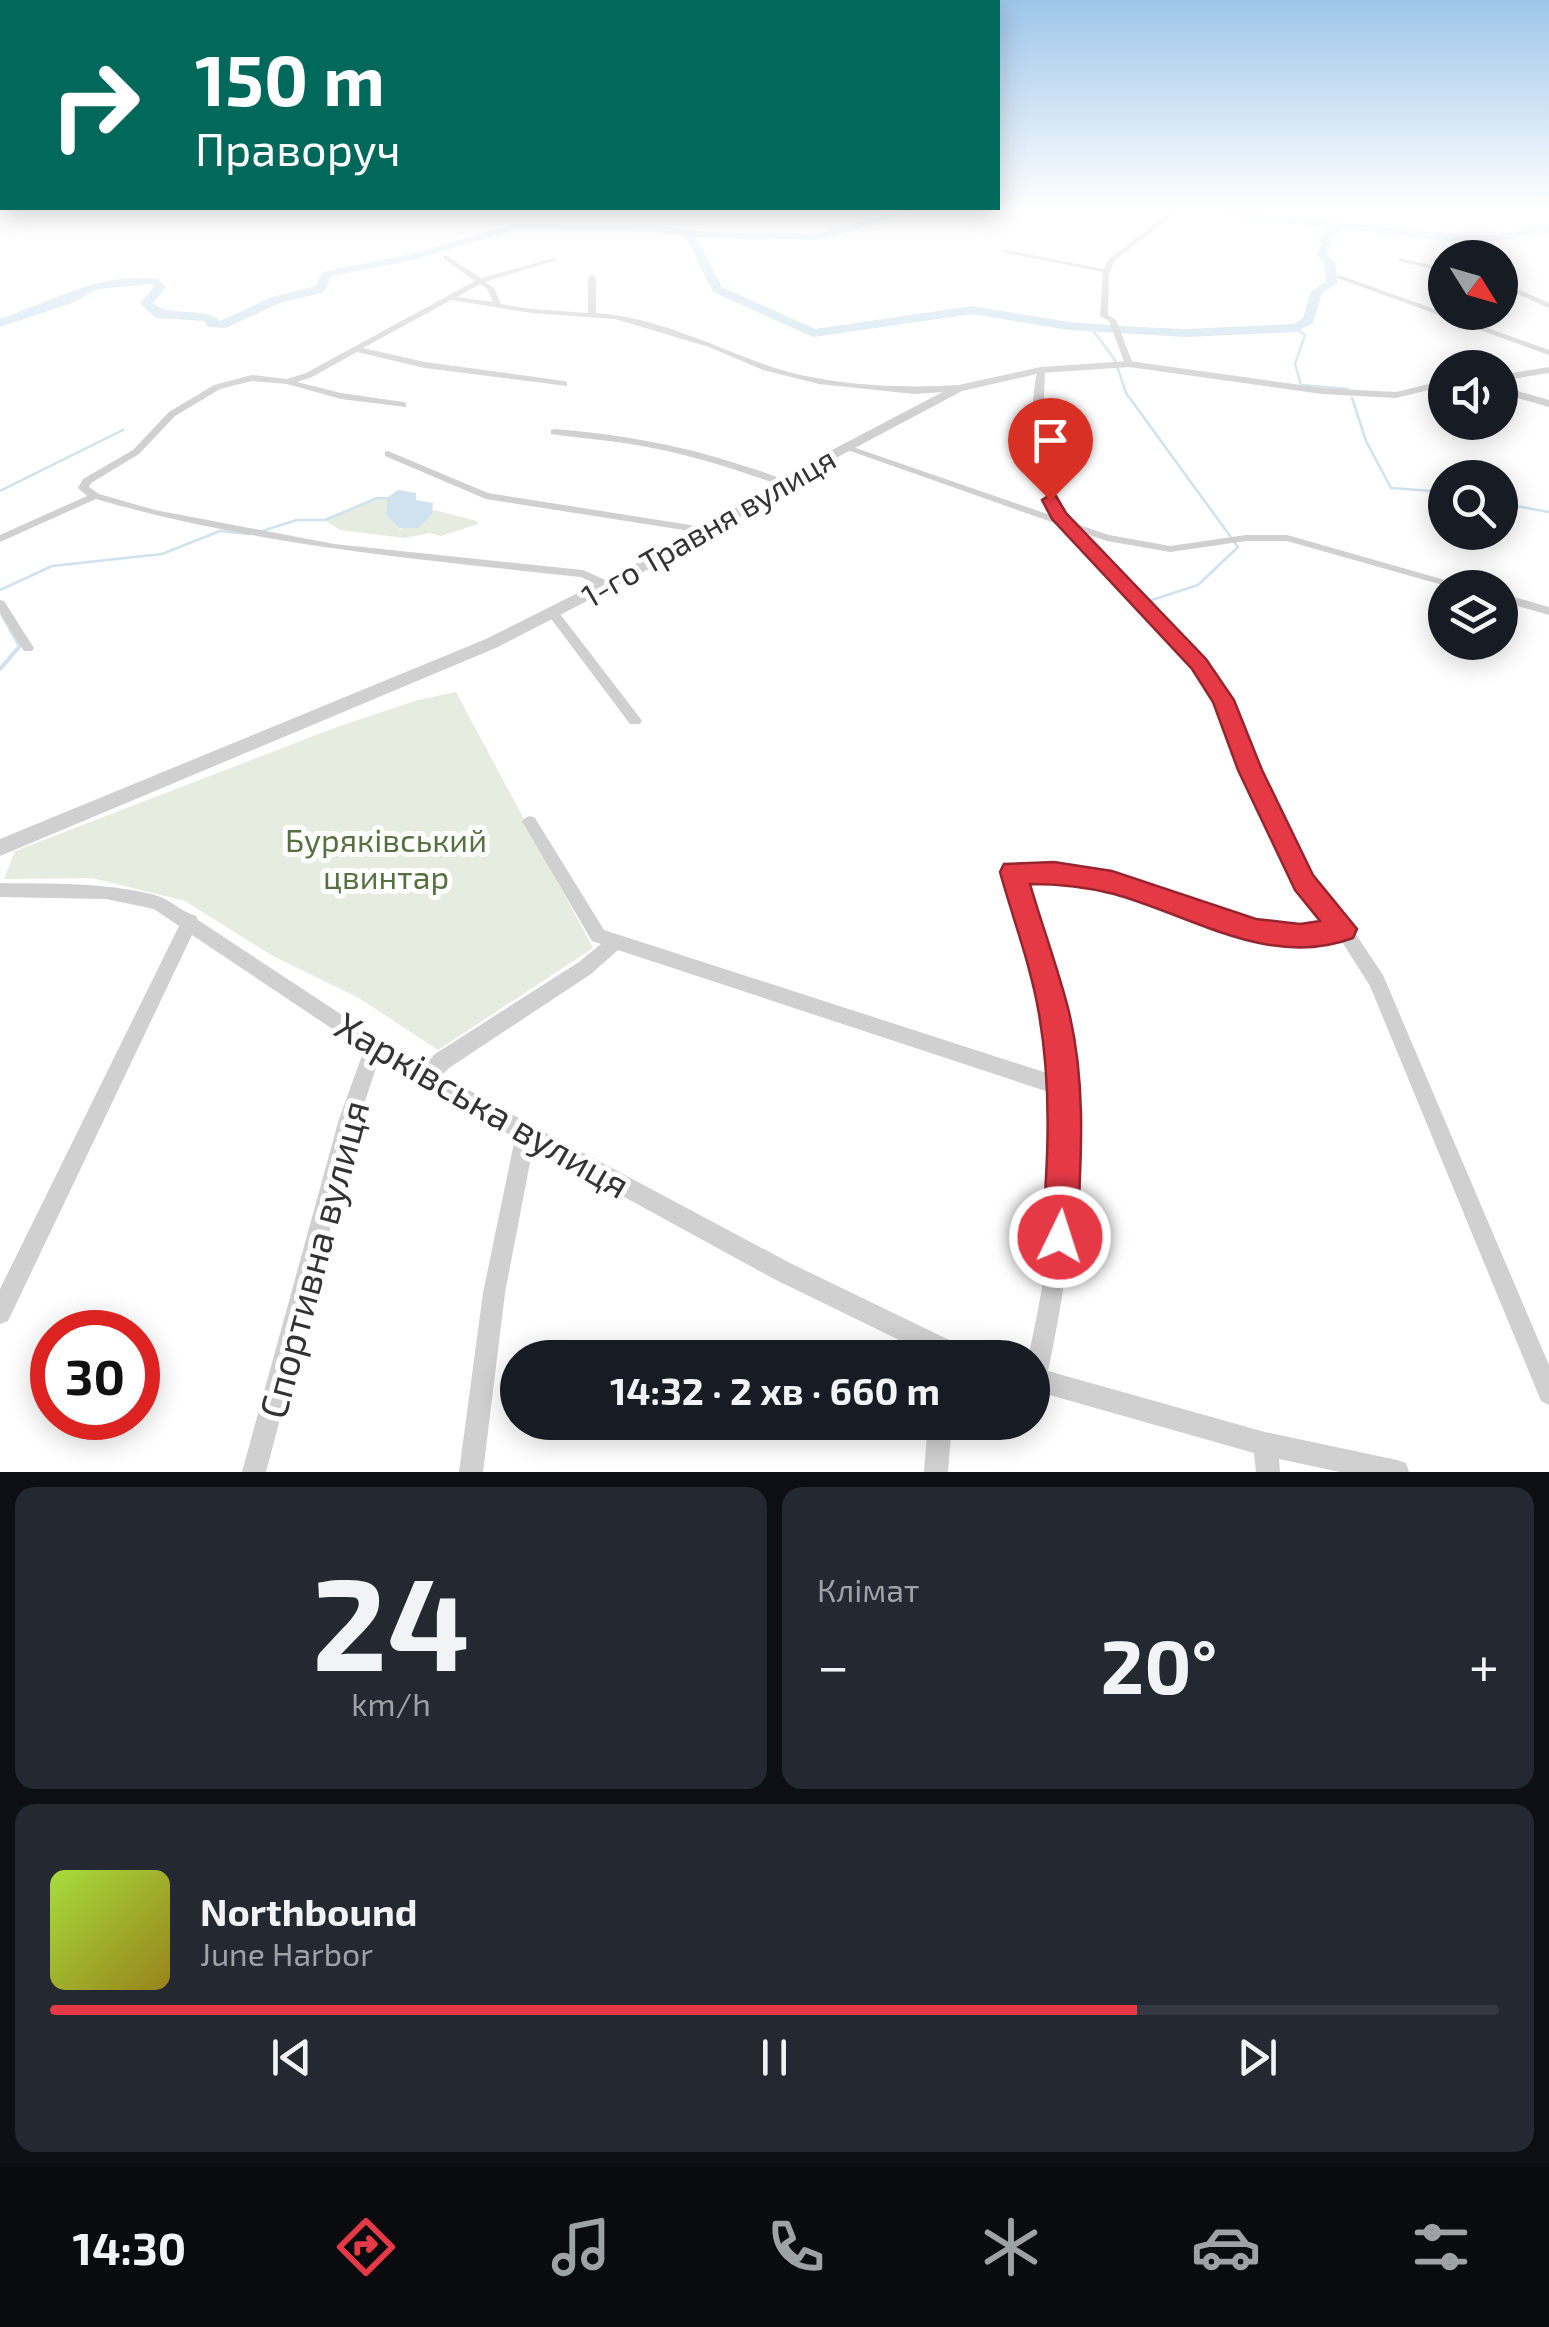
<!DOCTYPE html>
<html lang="uk">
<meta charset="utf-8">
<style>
:root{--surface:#171b24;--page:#242831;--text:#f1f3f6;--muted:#9ea1a6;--line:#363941;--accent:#e63946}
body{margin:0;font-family:"Exo 2",sans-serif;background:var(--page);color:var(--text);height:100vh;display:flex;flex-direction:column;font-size:38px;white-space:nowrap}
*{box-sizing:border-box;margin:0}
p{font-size:32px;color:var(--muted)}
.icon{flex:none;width:55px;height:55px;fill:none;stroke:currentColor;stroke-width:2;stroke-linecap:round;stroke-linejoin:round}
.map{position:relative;height:1472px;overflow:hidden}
.side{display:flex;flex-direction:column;gap:15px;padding:15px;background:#0d0f14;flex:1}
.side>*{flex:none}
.banner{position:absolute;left:0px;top:0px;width:1000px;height:210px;box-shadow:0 5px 25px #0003;background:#00695c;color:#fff;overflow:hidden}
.needle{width:65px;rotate:127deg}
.fabs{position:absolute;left:1428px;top:240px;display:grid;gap:20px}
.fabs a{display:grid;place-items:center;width:90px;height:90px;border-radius:50%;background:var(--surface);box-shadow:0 5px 25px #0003;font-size:50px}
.speed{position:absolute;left:30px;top:1310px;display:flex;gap:20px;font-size:50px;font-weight:700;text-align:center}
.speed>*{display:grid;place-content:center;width:130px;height:130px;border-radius:50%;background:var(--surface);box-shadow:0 5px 25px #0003;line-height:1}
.speed .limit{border:15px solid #d22;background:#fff;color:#111}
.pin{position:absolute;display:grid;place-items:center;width:85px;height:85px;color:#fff;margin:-102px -42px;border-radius:50% 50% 50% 0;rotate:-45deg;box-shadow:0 0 10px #0007}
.pin .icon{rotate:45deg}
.me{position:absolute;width:110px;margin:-55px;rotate:4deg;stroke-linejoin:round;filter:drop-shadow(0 0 8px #0008)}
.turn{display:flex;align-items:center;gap:35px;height:210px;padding:0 30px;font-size:45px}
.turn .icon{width:130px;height:130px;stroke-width:2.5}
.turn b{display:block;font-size:70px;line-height:85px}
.big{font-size:75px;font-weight:700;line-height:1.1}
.side .card{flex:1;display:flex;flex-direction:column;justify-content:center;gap:15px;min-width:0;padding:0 35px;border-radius:20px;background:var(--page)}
.side .dial{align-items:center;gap:0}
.dial b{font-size:130px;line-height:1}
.song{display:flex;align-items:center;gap:30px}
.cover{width:120px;height:120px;border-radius:15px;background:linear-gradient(135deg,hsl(80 70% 55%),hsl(50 70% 35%))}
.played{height:10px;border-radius:5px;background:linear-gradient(90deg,var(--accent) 75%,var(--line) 75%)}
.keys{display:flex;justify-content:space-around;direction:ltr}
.heat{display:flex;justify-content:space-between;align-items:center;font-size:55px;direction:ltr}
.side .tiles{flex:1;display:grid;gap:15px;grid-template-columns:1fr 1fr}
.card:last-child{grid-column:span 2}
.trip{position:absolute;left:500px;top:1340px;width:550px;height:100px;border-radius:50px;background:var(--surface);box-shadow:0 5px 25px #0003;font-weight:700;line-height:100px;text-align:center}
.tabs{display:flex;height:160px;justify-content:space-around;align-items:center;background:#090b0e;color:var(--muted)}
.tabs .icon{width:70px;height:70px}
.tabs .on{color:var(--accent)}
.tabs b{font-size:45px;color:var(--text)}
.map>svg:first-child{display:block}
.green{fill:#e6ecdf}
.water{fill:#cfe2ee}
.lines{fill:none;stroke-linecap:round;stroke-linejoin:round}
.stream-far1{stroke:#cfe2ee;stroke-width:2.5}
.stream{stroke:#cfe2ee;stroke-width:4}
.river{fill:#cfe2ee;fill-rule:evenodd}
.minor{fill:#d0d0d0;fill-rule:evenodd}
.tertiary{fill:#d0d0d0;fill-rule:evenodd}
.route{fill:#e63946;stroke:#96252e;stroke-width:2.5}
.labels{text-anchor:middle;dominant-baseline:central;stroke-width:10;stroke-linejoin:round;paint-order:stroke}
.street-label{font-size:32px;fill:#333;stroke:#fff}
.park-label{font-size:32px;fill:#56703f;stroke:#fff}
.near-street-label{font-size:38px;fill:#333;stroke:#fff}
</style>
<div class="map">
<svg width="1549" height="1472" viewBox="0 0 1549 1472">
<rect width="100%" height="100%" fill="#fff"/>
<!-- green -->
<g class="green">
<polygon points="377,498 387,498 386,515 400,529 430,509 477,521 478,524 441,536 430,533 404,538 340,530 325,520"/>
<polygon points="456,692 593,948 438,1050 359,998 273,956 185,901 92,878 4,879 15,851 337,727 418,700"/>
</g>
<!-- water -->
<polygon class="water" points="398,490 416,493 416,500 433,503 432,514 418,528 399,528 386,515 387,498"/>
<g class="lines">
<!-- stream-far1 -->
<g class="stream-far1">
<polyline points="1286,210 1291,223"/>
<polyline points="1089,325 1115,360 1126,393 1238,547 1198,585 1146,602"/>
<polyline points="1296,328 1305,335 1295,364 1301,385 1348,389"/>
<polyline points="1352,398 1366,441 1391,488 1445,492"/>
<polyline points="0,491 123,430"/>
<polyline points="1500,503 1549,512"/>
<polyline points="259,532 297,520 325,520 377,498 387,498"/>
<polyline points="0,590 52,566 162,554 220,531 249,534"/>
<polyline points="0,612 11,631"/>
</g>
<!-- stream -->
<polyline class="stream" points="0,669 20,646 10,629"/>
<!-- river -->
<path class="river" d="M906 210H925L817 240 696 237 722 287 815 329 972 306 1069 322 1138 327 1186 329 1293 324 1303 318 1311 291 1326 282 1324 263 1316 254 1321 244 1318 236 1331 228 1180 210H1220L1462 235H1498L1537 225 1549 227V233C1530 230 1514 240 1495 241 1445 245 1393 234 1344 229L1329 237 1331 244 1327 253 1335 262 1338 283 1322 293 1313 323 1296 332 1186 337 1069 330 972 314 813 337 713 292 685 236 650 231 515 230 413 260 332 276 324 292 280 303 226 328 208 327 204 321 156 318 140 303 154 287 151 284 98 289 72 303 0 327V319C52 301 102 271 158 279L166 287 153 303C173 319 203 305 220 321L272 297 316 286 322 272 407 255 514 224 650 225 713 233 817 234Z"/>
<!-- minor -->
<g class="minor">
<polygon points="1172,210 1179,210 1114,261 1109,275 1108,315 1116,320 1133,364 1129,366 1125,364 1109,321 1100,316 1103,272 1002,252 1005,250 1104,269 1109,259"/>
<path d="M445 255 481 278 555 258V260L485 282 494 288 501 304 532 309 588 313V277L592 275 596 277V313C655 317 711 345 766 365 822 385 899 389 958 385L962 388 958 391 914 394 819 384 763 370 709 347 615 319 532 313 451 300 363 348 425 362 564 381 567 382V386L425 368 357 352 312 377 297 382 341 393 403 402 406 403V407L341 399 287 384 252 381 220 389 175 416 139 454 91 483 89 487 99 494 155 510 334 544 583 570 612 583V589H604L581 577C417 559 254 545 96 499L0 542V535L87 496 78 488 83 479 133 450 169 412 214 385 252 375 287 379 306 373 475 281 443 258ZM480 284 487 289 493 302 457 297Z"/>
<polygon points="1400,258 1445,268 1445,272 1398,261"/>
<polygon points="1339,275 1549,350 1549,355 1337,278"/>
<polygon points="1500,281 1549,303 1549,308 1500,286"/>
<polygon points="1549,367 1549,373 1500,381 1500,375"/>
<path d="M1038 368 1045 370 1043 425 1046 462 1056 498 1063 514 1070 522 1109 535 1170 546 1246 535H1287L1473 588H1453L1287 541H1246L1170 552 1107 541 1081 532 1203 661 1230 700 1257 770 1310 878 1349 924 1383 975 1549 1365V1405L1541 1401 1370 986 1339 937 1300 944 1256 939 1112 889 1054 880 1023 879C1034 924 1053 966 1063 1012 1087 1131 1073 1253 1048 1371L1265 1432 1397 1460 1406 1463 1409 1472H1340L1279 1459 1280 1472H1256L1254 1453 1032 1390V1358H1028C1047 1272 1061 1182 1055 1094L618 950 591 974 449 1068 442 1075 533 1126 790 1263 970 1350 973 1358H936L774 1279 533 1147 505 1293 483 1472H459L483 1293 515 1138 379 1059 359 1119 266 1472H242L339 1119 364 1050 192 935 8 1321 0 1324V1289L179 926 154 909 106 899 0 897V883C52 884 104 882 155 895 170 899 181 912 196 916L198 920 380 1040 425 1065 435 1054 579 962 601 944 592 941 525 826 522 822 525 818 530 816 535 818 604 930 1053 1075 1041 995 1010 890 1005 872 1007 867 1013 865 1054 866 1112 875 1256 925 1300 928 1329 924 1298 888 1243 770 1217 701 1195 667 1063 526 839 447 847 445 1053 516C1033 472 1027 415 1038 368Z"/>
<path d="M554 429C616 434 678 444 738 464 754 469 773 474 788 483L779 485C733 468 685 453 636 445 608 440 579 438 551 434V430Z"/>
<polygon points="388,451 488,493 709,528 714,531 709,534 486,499 385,456 385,452"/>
<polygon points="1500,593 1549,607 1549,615 1500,601"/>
<polygon points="0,600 4,601 32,645 34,648 32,651 24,651 0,613"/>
<polygon points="553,609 557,610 640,718 642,721 640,724 630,724 549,616 547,613 549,610"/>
<polygon points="928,1422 952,1422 948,1472 924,1472"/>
</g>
<!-- tertiary -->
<g class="tertiary">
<polygon points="1129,361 1322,388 1396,392 1445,380 1445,386 1396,398 1322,394 1129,367 1041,373 962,391 802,476 707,539 498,647 0,856 0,839 486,639 697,533 794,470 954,386 1041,367"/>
<polygon points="1500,386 1549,400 1549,407 1500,393"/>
</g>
</g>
<!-- sky -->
<linearGradient id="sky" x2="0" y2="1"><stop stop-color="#9ec6ea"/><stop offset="0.5" stop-color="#fff"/><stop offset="1" stop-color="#fff" stop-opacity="0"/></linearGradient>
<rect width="1549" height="417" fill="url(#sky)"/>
<!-- route -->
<path class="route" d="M1050 495 1056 496 1066 513 1206 659 1234 700 1262 770 1313 875 1357 929 1353 938C1270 969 1193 916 1114 894 1087 887 1057 884 1030 884 1042 925 1057 966 1068 1008 1087 1083 1081 1161 1077 1237L1072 1250 1060 1255 1047 1250 1042 1237C1048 1162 1052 1089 1039 1014 1031 966 1013 919 1000 872L1004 864 1054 862 1112 871 1256 919 1300 924 1320 921 1295 890 1238 770 1213 702 1192 669 1052 519 1042 500Z"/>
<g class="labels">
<!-- street labels -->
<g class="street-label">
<text transform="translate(708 526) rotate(-30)">1-го Травня вулиця</text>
</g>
<!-- park labels -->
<g class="park-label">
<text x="386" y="839">Буряківський<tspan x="386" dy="37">цвинтар</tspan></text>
</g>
<!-- near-street labels -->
<g class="near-street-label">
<text transform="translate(483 1104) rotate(30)">Харківська вулиця</text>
<text transform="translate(313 1259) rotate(-75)">Спортивна вулиця</text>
</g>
</g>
</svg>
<div class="fabs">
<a><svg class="needle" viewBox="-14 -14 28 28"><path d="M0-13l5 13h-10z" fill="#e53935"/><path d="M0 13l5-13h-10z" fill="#9ea1a6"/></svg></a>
<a><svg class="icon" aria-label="sound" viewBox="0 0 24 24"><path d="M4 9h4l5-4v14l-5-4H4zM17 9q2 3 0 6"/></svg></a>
<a><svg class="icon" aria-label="search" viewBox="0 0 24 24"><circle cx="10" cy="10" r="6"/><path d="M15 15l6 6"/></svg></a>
<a><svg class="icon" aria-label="layers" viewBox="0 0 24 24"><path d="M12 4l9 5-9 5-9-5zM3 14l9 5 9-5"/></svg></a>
</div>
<div class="speed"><div class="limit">30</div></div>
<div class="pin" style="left:1050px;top:500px;background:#d93025"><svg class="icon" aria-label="arrive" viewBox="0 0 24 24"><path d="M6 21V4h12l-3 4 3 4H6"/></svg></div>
<svg class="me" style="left:1060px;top:1237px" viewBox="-20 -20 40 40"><circle r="17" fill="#e63946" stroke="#fff" stroke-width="3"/><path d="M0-11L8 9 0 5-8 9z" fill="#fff"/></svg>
<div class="trip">14:32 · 2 хв · 660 m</div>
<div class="banner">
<div class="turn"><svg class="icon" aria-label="right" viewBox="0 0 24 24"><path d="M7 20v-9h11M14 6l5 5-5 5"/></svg><div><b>150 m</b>Праворуч</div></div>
</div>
</div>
<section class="side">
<div class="tiles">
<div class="card dial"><b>24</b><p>km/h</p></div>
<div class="card"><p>Клімат</p>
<div class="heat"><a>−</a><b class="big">20°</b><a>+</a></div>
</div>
<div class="card">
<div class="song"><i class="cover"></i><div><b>Northbound</b><p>June Harbor</p></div></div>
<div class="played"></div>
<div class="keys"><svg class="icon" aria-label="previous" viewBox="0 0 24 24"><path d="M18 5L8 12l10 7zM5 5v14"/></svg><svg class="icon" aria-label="pause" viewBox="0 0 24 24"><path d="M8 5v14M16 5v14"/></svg><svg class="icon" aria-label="next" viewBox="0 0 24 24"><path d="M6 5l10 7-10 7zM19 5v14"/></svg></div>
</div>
</div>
</section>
<nav class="tabs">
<b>14:30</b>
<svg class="icon on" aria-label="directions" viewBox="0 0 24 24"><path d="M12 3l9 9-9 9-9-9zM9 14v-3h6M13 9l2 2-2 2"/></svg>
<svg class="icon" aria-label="music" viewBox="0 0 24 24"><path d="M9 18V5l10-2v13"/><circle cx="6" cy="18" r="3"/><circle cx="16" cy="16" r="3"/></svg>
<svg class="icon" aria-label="phone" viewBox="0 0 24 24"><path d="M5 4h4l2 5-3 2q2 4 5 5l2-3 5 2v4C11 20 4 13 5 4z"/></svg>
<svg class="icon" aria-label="climate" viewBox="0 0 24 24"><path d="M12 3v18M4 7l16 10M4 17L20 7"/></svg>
<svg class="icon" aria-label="car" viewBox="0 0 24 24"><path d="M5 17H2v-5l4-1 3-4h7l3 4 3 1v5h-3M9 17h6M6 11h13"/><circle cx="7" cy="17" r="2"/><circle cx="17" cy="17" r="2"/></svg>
<svg class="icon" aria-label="filters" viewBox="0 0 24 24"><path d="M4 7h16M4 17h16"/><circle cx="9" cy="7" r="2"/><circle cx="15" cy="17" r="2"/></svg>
</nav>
